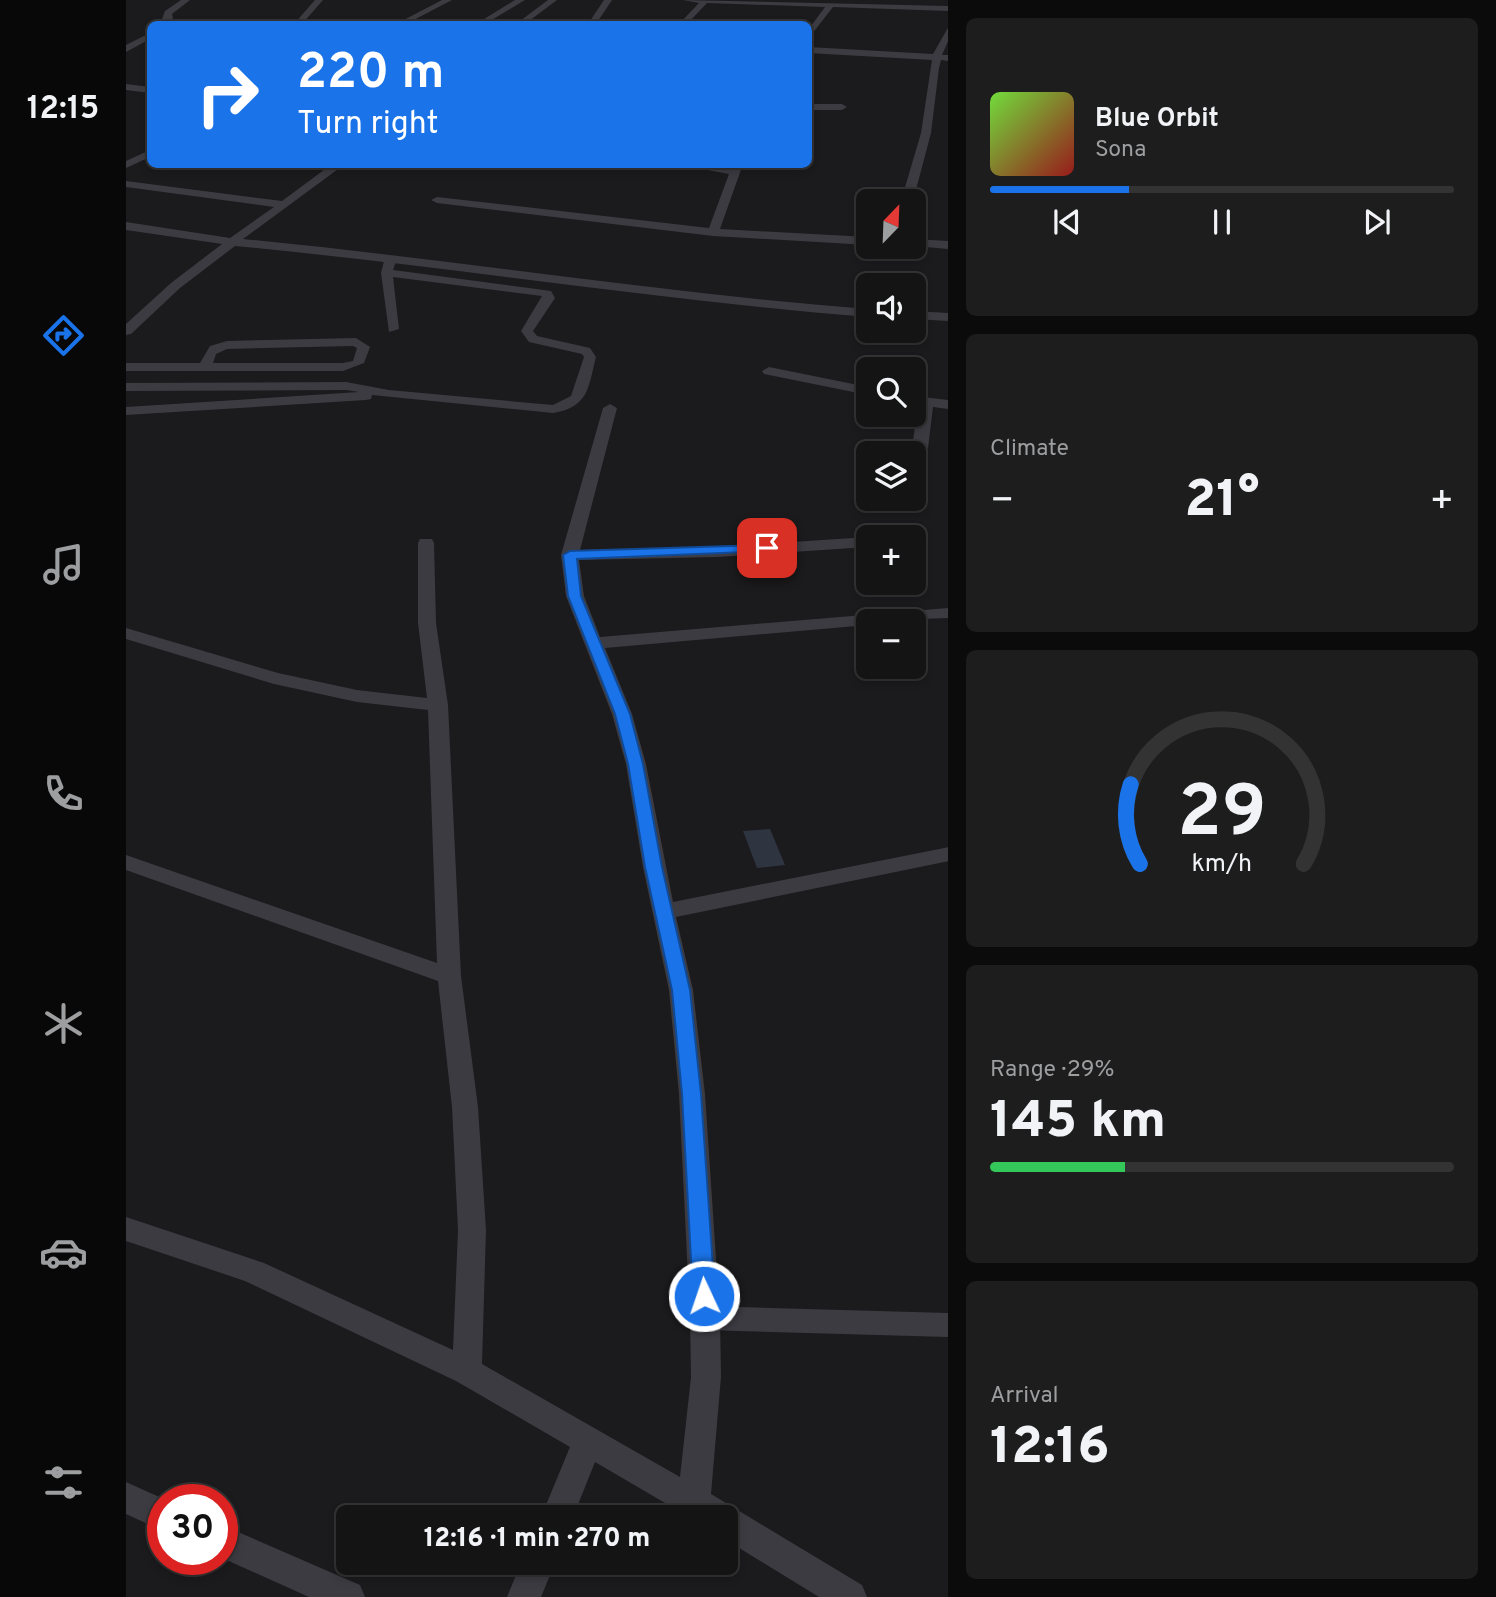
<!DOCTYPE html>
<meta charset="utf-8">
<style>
:root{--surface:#141415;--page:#1d1d1e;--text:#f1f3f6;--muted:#9d9ea0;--line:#333334;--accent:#1a73e8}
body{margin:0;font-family:Overpass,sans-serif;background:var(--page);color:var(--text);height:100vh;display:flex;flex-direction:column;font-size:26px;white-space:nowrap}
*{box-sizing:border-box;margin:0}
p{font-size:23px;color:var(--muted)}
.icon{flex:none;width:38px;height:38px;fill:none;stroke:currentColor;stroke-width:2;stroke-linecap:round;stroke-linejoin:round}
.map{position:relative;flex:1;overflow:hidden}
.side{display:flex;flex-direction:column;gap:18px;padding:18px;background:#0b0b0c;width:548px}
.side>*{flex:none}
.top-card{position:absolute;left:21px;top:21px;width:665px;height:147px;border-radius:10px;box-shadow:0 4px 10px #0003,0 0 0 2px var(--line);background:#1a73e8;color:#fff;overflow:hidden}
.needle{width:46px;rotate:23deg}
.buttons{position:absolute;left:730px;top:189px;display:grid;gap:14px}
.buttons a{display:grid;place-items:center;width:70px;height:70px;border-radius:10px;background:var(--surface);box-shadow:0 4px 10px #0003,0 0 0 2px var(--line);font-size:35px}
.speed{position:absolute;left:21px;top:1484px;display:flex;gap:14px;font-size:35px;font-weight:700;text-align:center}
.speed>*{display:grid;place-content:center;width:91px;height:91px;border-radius:50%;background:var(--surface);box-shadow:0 4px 10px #0003,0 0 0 2px var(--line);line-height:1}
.speed .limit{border:10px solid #d22;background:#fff;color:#111}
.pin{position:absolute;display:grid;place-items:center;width:60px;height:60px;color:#fff;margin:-30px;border-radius:14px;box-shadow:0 4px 10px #0006}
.me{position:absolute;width:77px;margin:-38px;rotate:357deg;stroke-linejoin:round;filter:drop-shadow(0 0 5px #0008)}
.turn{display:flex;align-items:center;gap:24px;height:147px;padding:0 35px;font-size:32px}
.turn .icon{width:91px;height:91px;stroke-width:2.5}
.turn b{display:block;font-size:49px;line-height:60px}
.big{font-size:52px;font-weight:800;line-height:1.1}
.side .tile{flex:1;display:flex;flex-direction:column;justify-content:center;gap:10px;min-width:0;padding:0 24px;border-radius:10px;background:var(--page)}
.side .dial{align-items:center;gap:0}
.dial svg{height:182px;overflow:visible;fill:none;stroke:var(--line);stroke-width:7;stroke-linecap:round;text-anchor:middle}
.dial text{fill:var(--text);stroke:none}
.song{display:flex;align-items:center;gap:21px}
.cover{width:84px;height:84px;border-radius:10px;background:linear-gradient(135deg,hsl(100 70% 55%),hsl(0 70% 35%))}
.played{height:7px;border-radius:4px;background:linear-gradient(90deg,var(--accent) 30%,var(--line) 30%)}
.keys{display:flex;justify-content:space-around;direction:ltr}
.heat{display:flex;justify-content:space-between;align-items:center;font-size:38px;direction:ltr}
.charge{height:10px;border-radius:5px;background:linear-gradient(90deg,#34c759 29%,var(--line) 0)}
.trip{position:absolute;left:210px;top:1505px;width:402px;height:70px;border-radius:10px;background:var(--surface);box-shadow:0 4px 10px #0003,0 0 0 2px var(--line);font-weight:800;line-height:70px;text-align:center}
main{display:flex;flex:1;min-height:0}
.tab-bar{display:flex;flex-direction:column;width:126px;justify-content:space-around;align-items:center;background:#080808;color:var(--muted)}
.tab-bar .icon{width:49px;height:49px}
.tab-bar .active{color:var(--accent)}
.tab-bar b{font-size:32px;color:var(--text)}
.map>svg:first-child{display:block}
.water{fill:#2f3441}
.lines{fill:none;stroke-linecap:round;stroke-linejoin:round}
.lane{fill:#3c3b42;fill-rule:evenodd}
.street{fill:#3c3b42;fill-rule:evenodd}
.route{fill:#1a73e8;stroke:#114b97;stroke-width:2}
</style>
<main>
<nav class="tab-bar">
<b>12:15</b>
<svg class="icon active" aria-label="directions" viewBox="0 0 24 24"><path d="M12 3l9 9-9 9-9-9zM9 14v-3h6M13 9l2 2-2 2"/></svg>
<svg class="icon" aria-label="music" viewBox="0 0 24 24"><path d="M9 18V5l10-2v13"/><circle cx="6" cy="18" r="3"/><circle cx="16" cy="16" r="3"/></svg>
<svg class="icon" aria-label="phone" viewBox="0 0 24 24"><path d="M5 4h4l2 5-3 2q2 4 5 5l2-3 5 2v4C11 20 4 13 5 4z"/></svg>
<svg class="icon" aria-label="climate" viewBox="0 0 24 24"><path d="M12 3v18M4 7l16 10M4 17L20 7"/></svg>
<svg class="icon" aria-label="car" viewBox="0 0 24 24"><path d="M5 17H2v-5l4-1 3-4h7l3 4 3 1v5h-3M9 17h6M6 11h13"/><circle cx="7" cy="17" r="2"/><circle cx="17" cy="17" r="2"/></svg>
<svg class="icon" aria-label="filters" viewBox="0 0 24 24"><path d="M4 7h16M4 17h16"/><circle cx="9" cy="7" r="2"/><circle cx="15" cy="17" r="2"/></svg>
</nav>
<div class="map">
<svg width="823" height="1597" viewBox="0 0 823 1597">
<rect width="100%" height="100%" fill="#1b1a1c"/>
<!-- water -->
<polygon class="water" points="644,829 659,865 631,868 617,831"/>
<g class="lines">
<!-- lane -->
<g class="lane">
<polygon points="682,104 716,104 721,107 716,110 682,110"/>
<polygon points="181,164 213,164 216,167 211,170"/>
<path d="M264 258 270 261 267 270 425 291 429 298 407 331 411 336 464 348 470 357C462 388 463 407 427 413L246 395 245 399 240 400 0 415V407L233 392 220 390 0 391V383L220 382 263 390 427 405 445 396 458 357 456 354 403 342 395 331 416 296 267 277 273 329 263 332 255 273 258 261Z"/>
<path d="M230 338 244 347 238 363 217 371H0V363H74L84 346 101 341ZM227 346 231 348 227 361 217 363H87L90 354 101 349Z"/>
<polygon points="579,1306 823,1313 823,1337 579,1330 569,1326 566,1318 569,1310"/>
</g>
<!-- street -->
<g class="street">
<polygon points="55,0 64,0 46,14 47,18 42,24 34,24 39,11"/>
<polygon points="189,0 197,0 176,24 168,24"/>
<polygon points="316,0 326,0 280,24 270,24"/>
<polygon points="389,0 399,0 359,24 350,24"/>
<polygon points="422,0 431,0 399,24 390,24"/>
<polygon points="478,0 486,0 470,24 462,24"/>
<polygon points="557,0 823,6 823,11 707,7 682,39 682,30 699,7 581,3 561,24 553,24 573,3"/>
<polygon points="823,26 823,39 816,55 823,55 823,61 815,60 813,68 805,133 787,201 775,201 795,133 806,60 682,53 682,47 807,54"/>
<polygon points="24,33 24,39 0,52 0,45"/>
<polygon points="0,84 24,87 24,93 0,90"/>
<polygon points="24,150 24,157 0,168 0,161"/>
<path d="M206 164H219L117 239C326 259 533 293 742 309V317C530 300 320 266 109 246L54 288 5 334 0 335V324L45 283 96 244 0 230V222L104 238 148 207 0 187V181L156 201Z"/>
<polygon points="549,164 605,168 606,164 617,164 594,229 742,237 742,245 587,236 311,203 305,200 311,197 583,228 603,174"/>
<polygon points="788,239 823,241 823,249 788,246"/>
<polygon points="788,311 823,313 823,321 788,319"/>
<polygon points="643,367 742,387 742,395 638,374 636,371"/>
<polygon points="788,396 823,400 823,409 807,407 802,448 794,453 786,448 792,405 788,404"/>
<polygon points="484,404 491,408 454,550 591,547 742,537 743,537 742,547 591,557 453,560 458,596 474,637 823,608 823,618 742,621 742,625 479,648 506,714 520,764 547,902 823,847 823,861 550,917 567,990 579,1094 594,1318 595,1377 585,1494 736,1585 741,1597 693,1597 600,1540 600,1517 563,1517 469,1462 447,1517 415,1517 444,1447 330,1381 119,1281 0,1241 0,1217 138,1263 327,1350 332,1230 326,1107 312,981 0,870 0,855 311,963 302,710 231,702 148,684 0,639 0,628 152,673 231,690 301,698 292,623 292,543 294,539 306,539 308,543 310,623 322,705 335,976 352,1107 360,1230 356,1364 554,1477 565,1377 564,1318 553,1094 543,990 517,867 500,764 486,714 440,596 435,555 477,408"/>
<polygon points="0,1482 40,1500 37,1500 37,1531 0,1514"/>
<polygon points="96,1525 234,1585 239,1597 183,1597 96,1558"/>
<polygon points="395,1563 429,1563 415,1597 381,1597"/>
</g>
</g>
<!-- route -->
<polygon class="route" points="641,545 648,548 646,551 451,559 455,596 504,714 517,764 536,867 564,990 575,1094 589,1296 586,1303 578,1306 570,1303 567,1296 556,1094 546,990 519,867 502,764 489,714 442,596 437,555 444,551"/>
</svg>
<div class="buttons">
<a><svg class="needle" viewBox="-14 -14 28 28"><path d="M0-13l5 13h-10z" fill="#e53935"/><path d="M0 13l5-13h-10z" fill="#9d9ea0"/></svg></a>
<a><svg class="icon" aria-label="sound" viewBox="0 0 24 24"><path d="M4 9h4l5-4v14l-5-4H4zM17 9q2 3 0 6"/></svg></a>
<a><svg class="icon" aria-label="search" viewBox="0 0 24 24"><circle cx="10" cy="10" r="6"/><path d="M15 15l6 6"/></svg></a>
<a><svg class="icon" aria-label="layers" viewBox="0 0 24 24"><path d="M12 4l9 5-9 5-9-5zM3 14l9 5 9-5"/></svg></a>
<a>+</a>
<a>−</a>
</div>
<div class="speed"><div class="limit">30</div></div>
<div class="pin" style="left:641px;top:548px;background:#d93025"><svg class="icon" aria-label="arrive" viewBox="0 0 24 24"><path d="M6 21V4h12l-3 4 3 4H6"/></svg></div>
<svg class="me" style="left:578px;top:1296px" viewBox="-20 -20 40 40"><circle r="17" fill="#1a73e8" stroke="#fff" stroke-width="3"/><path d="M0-11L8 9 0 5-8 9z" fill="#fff"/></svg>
<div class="trip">12:16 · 1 min · 270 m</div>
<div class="top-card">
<div class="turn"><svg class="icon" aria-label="right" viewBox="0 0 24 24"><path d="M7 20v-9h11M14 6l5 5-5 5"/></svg><div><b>220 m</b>Turn right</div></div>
</div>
</div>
<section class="side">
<div class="tile">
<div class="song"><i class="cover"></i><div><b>Blue Orbit</b><p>Sona</p></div></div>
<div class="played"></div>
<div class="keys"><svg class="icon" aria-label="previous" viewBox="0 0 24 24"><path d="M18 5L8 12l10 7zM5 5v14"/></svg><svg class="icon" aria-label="pause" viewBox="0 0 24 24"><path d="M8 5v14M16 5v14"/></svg><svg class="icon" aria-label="next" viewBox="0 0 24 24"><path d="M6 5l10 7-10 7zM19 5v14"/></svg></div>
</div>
<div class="tile"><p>Climate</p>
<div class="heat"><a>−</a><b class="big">21°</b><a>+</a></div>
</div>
<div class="tile dial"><svg viewBox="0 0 100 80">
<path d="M14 69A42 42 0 1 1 86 69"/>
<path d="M14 69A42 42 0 0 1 10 34" stroke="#1a73e8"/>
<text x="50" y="56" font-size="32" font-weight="700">29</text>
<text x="50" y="72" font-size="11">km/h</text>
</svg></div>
<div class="tile"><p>Range · 29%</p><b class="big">145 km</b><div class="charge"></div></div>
<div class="tile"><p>Arrival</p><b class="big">12:16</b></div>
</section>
</main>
